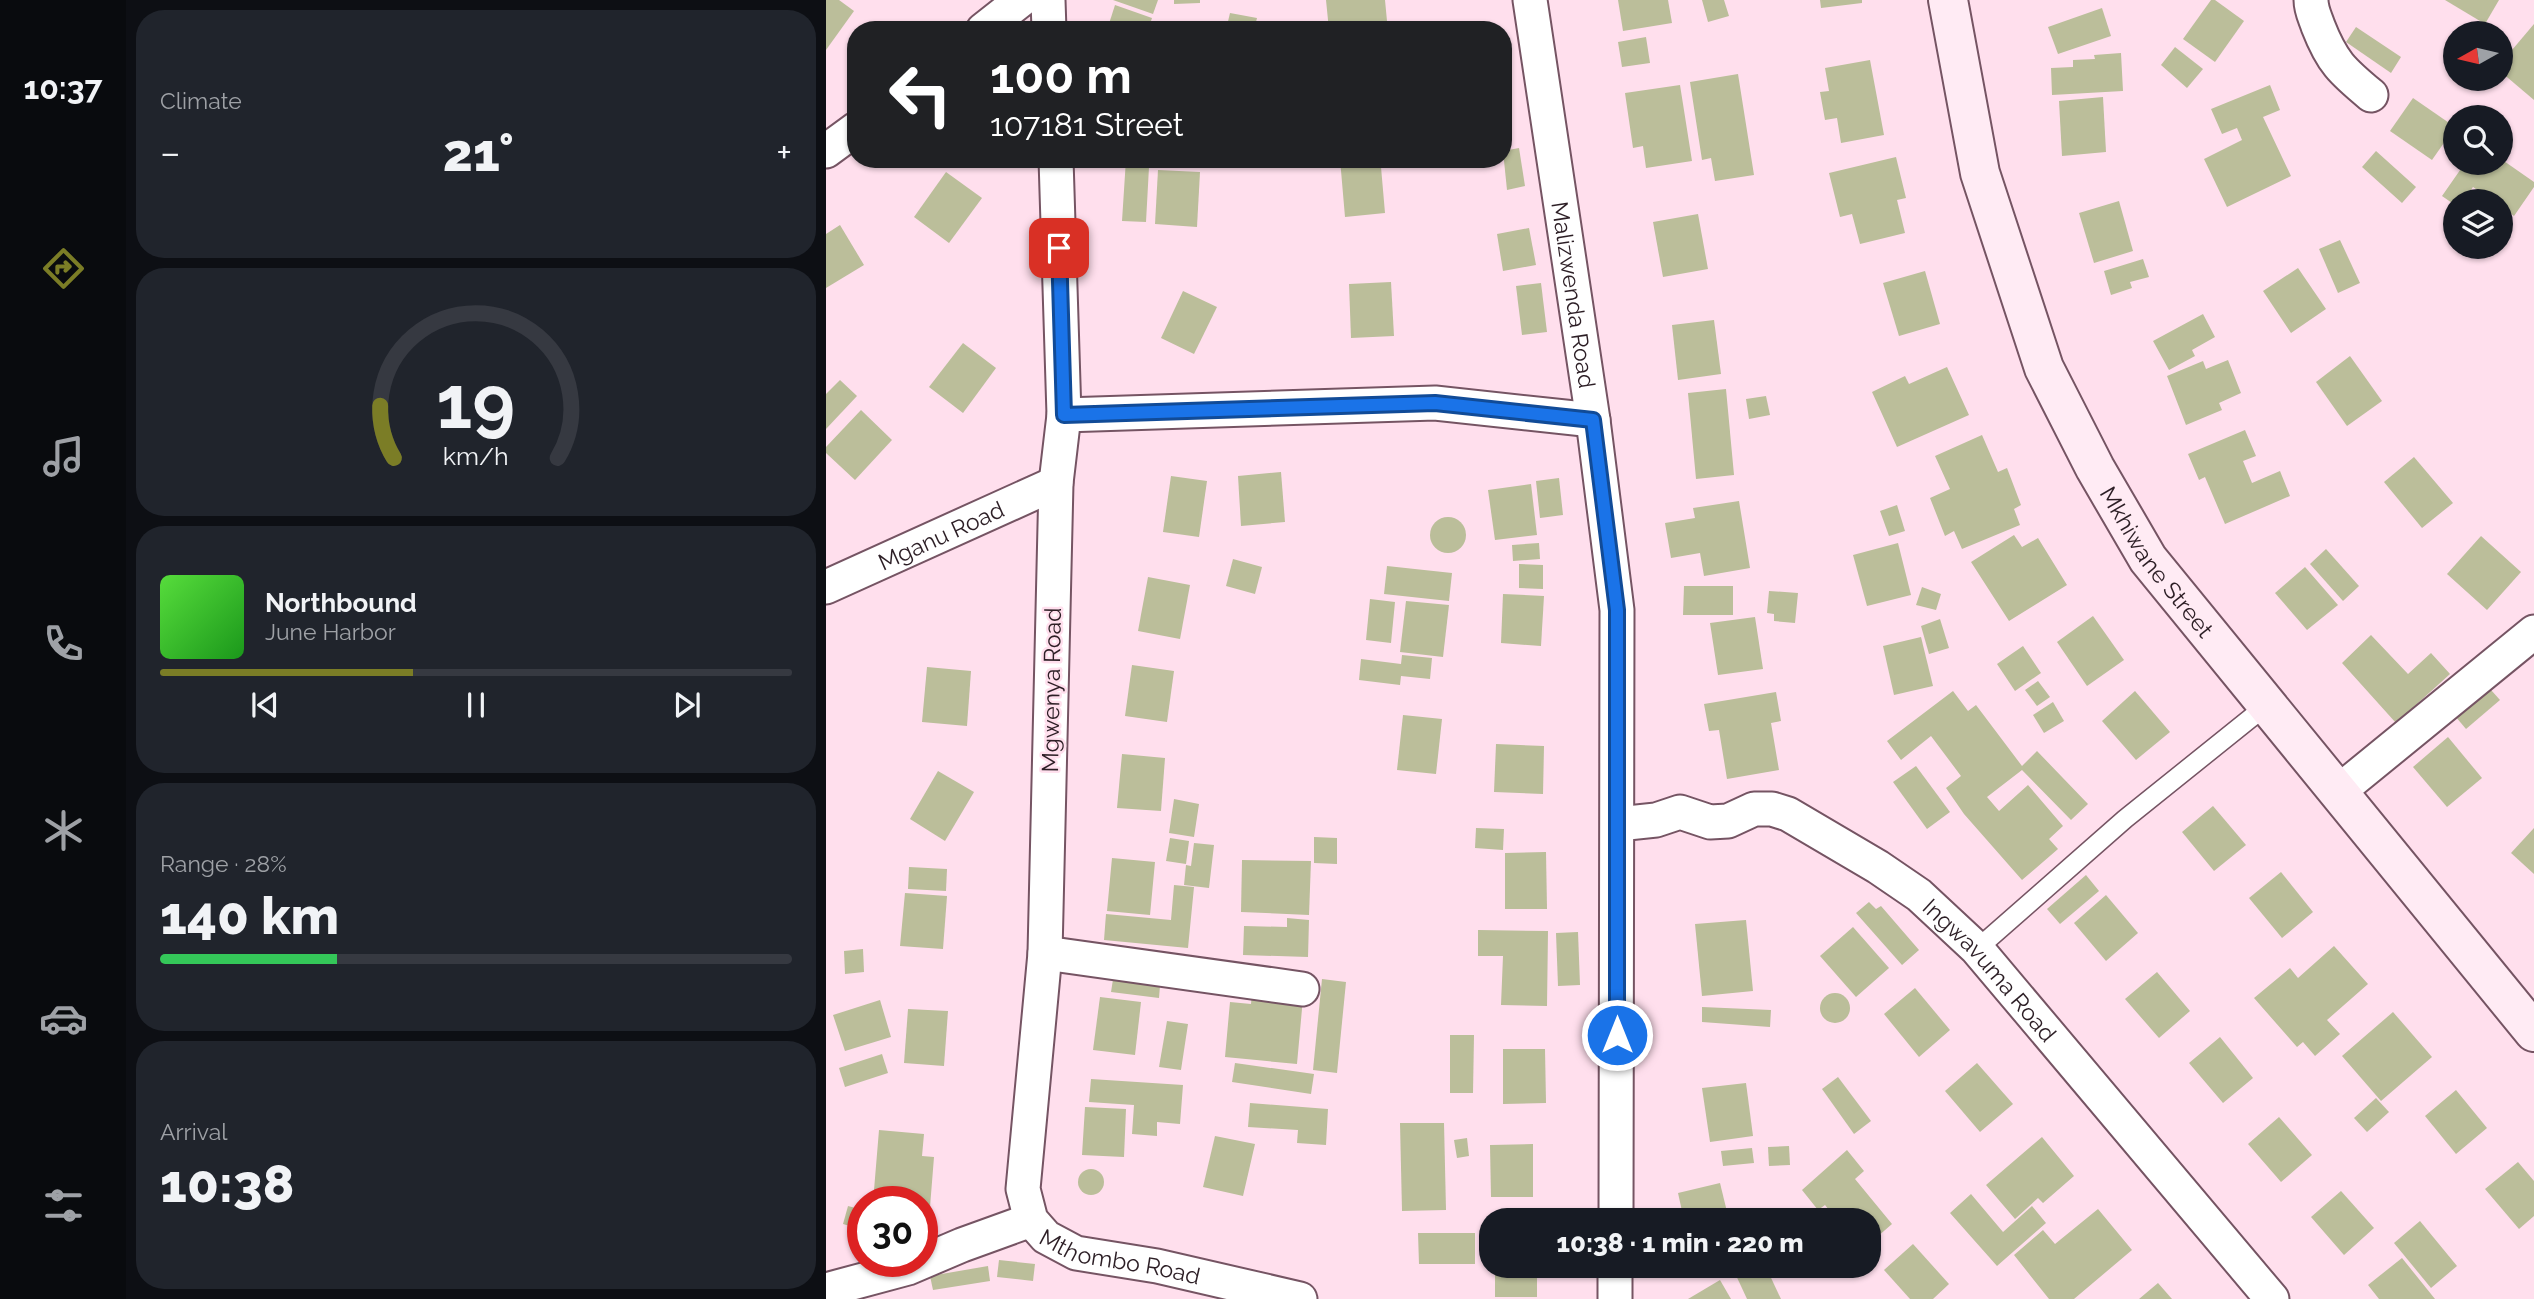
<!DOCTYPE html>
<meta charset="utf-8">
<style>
:root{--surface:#171b24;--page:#20242c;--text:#f1f3f6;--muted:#9ea1a6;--line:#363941;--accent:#7b7d26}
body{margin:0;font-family:Raleway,sans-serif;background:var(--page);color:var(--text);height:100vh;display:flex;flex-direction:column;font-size:26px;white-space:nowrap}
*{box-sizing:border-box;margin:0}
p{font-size:23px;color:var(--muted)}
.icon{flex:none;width:38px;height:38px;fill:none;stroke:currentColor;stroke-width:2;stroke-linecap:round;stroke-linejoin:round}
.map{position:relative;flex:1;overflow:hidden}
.panel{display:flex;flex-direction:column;gap:10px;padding:10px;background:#0d0f14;width:700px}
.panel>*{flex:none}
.guide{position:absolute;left:21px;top:21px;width:665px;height:147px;border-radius:28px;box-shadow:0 2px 5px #0004;background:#202124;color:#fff;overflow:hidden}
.needle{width:46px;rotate:262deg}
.buttons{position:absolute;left:1617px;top:21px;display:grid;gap:14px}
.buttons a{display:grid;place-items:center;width:70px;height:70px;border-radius:50%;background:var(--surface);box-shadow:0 2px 5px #0004;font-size:35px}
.speed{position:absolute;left:21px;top:1186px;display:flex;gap:14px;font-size:35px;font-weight:700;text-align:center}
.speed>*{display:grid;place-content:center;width:91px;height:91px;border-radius:50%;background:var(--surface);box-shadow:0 2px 5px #0004;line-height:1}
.speed .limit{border:10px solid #d22;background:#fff;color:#111}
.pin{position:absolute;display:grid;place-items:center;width:60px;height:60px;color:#fff;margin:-30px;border-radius:14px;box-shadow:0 4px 10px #0006}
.me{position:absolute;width:77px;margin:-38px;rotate:0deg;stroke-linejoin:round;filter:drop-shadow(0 0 5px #0008)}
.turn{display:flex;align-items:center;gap:24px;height:147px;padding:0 28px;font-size:32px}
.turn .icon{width:91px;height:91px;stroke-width:2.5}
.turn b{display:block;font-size:49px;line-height:60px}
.big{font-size:52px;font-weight:800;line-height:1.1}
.panel .widget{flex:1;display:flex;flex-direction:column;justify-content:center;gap:10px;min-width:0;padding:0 24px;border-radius:28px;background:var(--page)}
.panel .dial{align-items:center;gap:0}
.dial svg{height:182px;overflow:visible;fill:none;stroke:var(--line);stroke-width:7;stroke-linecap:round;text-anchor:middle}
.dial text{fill:var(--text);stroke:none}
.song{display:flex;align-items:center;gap:21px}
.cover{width:84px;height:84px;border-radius:10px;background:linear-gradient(135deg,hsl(110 70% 55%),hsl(120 70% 35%))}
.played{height:7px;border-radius:4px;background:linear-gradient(90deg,var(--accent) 40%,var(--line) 40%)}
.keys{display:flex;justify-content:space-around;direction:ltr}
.heat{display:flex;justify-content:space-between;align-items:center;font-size:38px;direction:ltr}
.charge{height:10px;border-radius:5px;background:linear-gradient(90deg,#34c759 28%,var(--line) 0)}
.trip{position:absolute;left:653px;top:1208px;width:402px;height:70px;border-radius:28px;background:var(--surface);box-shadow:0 2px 5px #0004;font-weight:800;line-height:70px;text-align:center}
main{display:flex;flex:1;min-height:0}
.tab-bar{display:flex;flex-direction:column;width:126px;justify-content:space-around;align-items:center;background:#090b0e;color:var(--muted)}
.tab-bar .icon{width:49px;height:49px}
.tab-bar .active{color:var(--accent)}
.tab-bar b{font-size:32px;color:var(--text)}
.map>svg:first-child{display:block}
.building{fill:#bbbe9a}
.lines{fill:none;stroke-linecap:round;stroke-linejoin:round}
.lane-casing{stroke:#755463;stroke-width:21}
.street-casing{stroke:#755463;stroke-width:37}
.secondary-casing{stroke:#755463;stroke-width:42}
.lane{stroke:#fff;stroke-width:18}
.street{stroke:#fff;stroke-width:33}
.secondary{stroke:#ffebf4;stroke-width:38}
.route-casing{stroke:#114b97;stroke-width:18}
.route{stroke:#1a73e8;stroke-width:12}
.labels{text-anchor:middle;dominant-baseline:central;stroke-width:5;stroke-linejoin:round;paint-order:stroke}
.street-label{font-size:23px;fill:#2c1e25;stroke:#ffdfed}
</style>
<main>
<nav class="tab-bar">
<b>10:37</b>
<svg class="icon active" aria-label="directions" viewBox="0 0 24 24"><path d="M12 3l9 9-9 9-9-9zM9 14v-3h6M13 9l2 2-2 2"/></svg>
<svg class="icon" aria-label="music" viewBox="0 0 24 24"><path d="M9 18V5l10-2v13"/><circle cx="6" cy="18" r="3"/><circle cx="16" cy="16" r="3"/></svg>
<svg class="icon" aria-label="phone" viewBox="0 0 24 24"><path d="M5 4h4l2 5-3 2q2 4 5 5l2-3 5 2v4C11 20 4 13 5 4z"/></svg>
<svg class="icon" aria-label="climate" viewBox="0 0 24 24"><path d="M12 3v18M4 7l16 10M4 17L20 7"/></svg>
<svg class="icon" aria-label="car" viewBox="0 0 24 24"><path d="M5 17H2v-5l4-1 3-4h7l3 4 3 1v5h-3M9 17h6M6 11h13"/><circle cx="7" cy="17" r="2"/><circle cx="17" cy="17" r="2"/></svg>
<svg class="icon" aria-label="filters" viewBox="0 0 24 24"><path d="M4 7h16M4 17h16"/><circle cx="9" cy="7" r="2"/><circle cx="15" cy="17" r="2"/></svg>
</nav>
<section class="panel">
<div class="widget"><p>Climate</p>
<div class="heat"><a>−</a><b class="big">21°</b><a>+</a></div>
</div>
<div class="widget dial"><svg viewBox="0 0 100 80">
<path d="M14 69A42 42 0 1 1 86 69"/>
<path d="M14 69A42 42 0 0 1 8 46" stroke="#7b7d26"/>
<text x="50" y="56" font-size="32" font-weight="700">19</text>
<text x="50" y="72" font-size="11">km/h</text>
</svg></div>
<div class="widget">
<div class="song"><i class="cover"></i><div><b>Northbound</b><p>June Harbor</p></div></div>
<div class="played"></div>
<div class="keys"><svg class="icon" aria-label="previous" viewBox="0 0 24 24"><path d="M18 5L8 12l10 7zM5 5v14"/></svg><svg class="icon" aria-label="pause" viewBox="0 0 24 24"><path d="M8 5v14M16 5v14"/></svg><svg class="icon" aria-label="next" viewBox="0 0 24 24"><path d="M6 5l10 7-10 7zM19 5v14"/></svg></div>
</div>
<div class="widget"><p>Range · 28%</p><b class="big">140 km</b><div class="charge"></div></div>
<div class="widget"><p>Arrival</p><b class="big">10:38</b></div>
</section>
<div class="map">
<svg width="1708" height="1299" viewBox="0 0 1708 1299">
<rect width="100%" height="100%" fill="#ffdfed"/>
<!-- building -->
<g class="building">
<polygon points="0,0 13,0 28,11 0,50"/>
<polygon points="287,0 332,0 327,14"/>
<polygon points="348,0 374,0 374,3 348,4"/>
<polygon points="500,0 559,0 561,21 552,22 553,30 503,30"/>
<polygon points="792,0 842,0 846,23 797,31"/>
<polygon points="876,0 898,0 903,16 882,22"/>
<polygon points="994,0 1036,0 1036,3 995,8"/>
<polygon points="1385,0 1389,0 1418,21 1389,62 1357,39"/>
<polygon points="1619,0 1673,0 1659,24"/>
<polygon points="289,5 326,18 322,30 281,30"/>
<polygon points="1276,8 1285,36 1232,54 1222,27"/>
<polygon points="404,13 431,18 428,30 400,30"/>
<polygon points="1708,24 1708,100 1675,72 1675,63"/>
<polygon points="1530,27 1575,57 1565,73 1520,42"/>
<polygon points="820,37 824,63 796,67 792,42"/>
<polygon points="1349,47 1377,69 1361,88 1335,65"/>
<polygon points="1295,53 1297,91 1226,95 1225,68 1247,67 1247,60 1269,59 1268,55"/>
<polygon points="1044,60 1058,135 1015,143 1011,118 999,120 994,92 1003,91 999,68"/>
<polygon points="912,74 928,175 889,181 885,158 876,160 864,82"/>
<polygon points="854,85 866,161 820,168 817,146 807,148 799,93"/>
<polygon points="1444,85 1454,110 1437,117 1465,176 1401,207 1378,159 1416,140 1411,128 1396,134 1385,109"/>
<polygon points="1277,97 1280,152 1236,156 1233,101"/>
<polygon points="1587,98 1629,127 1606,160 1564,131"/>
<polygon points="693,148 699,186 681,190 677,151"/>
<polygon points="1550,151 1590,187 1576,203 1536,167"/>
<polygon points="1070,157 1080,198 1071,200 1079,233 1034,244 1026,214 1014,217 1003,173"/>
<polygon points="300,159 337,159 337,168 323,167 320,222 296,221"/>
<polygon points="514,159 573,159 573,165 555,167 559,213 519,217"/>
<polygon points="1675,159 1708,182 1708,187 1688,216 1675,206 1675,201 1668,201 1647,187 1637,201 1629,201 1629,205 1616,196 1639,163 1675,163"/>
<polygon points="332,170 374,172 371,227 329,224"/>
<polygon points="120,172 156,198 123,243 88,217"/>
<polygon points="1293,201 1307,251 1268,263 1253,213"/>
<polygon points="872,214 882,269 837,277 827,222"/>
<polygon points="14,225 38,265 0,288 0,234"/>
<polygon points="703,228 710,265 677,271 671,234"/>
<polygon points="1514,240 1534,283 1512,293 1493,249"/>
<polygon points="1317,259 1323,277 1304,282 1306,288 1285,295 1278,271"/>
<polygon points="1472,268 1500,309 1465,333 1437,291"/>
<polygon points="1099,271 1114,324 1073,336 1057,283"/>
<polygon points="565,282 568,336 525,338 523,284"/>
<polygon points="715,283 721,332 696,335 690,286"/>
<polygon points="357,291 391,307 368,354 335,338"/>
<polygon points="1377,314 1389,337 1366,350 1369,356 1343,370 1327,341"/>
<polygon points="888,320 895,374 852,380 846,325"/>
<polygon points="137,343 170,368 137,413 103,387"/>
<polygon points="1524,356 1556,401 1521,426 1490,382"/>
<polygon points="1402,360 1415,393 1393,403 1396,410 1360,425 1341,376 1377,361 1380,369"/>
<polygon points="1121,367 1143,415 1071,447 1046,392 1079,376 1083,384"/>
<polygon points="14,380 31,396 0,429 0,394"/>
<polygon points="900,389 908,475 870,479 862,393"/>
<polygon points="940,396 944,415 923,419 920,399"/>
<polygon points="35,410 66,440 29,480 0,453 0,447"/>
<polygon points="1419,430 1430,456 1417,461 1426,483 1454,471 1464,496 1399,524 1379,477 1373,480 1362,454"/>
<polygon points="1156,435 1172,472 1181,468 1195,505 1188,509 1194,525 1136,549 1128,531 1119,536 1104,498 1124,489 1109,456"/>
<polygon points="1588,457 1627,503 1596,528 1558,482"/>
<polygon points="455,472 459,522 415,526 412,476"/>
<polygon points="345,476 381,481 373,537 337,532"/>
<polygon points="733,478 737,515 714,518 710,481"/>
<polygon points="705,484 711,535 669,540 662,490"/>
<polygon points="913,501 924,568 878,576 874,553 845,558 839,523 869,518 867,508"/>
<polygon points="1071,505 1079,531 1063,536 1054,511"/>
<circle cx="622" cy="535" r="18"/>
<polygon points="1188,535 1196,547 1212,538 1241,585 1183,621 1145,562"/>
<polygon points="1655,536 1695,572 1661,610 1621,574"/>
<polygon points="713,543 714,559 687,561 686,545"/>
<polygon points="1072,543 1085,595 1041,606 1027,555"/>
<polygon points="1500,549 1533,586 1517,601 1484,564"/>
<polygon points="407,559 436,567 429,594 400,586"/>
<polygon points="693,564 717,565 717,589 693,588"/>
<polygon points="561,566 626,573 623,601 558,594"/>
<polygon points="1479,567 1512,605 1481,630 1449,593"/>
<polygon points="322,577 364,585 354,639 312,631"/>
<polygon points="858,586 907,586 907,615 857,615"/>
<polygon points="1096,587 1115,594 1110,610 1090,605"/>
<polygon points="943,591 972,593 969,623 948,621 948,614 941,613"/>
<polygon points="677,594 718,596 715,646 675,643"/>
<polygon points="544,599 569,602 565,643 540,640"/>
<polygon points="580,601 623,605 617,657 574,652"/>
<polygon points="1267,616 1298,660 1261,686 1231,642"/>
<polygon points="929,617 937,669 892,675 884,623"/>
<polygon points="1114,619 1123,648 1103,654 1095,626"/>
<polygon points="1545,635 1582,674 1605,653 1624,674 1570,723 1516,663"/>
<polygon points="1095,637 1107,686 1068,695 1057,646"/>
<polygon points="1197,646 1215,673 1189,691 1171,664"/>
<polygon points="576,655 606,658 604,679 575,676 574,685 533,680 535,659 575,664"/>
<polygon points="306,665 348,671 341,722 299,716"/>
<polygon points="101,667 145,671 141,726 96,722"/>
<polygon points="1212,681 1224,697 1211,706 1199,690"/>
<polygon points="1657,681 1674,700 1640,729 1624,710"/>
<polygon points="1127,691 1142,711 1150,705 1196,766 1211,751 1262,804 1245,820 1196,770 1161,797 1173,811 1202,785 1237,826 1223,839 1232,849 1196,880 1138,814 1120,788 1135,776 1105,736 1075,760 1061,741"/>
<polygon points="1309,691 1344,732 1310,760 1276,721"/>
<polygon points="950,692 955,721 945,723 953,770 901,779 893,730 883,731 878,704"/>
<polygon points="1227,702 1238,721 1218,733 1207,715"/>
<polygon points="577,715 616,719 610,774 571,770"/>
<polygon points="1622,737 1656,778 1621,807 1587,767"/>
<polygon points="670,744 718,746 717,794 668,792"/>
<polygon points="296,754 339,758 335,811 291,808"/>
<polygon points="1090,766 1124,812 1101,829 1067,782"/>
<polygon points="112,771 148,792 119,841 84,819"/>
<polygon points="348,799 373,804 368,837 343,833"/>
<polygon points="1387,806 1420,845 1388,871 1356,832"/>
<polygon points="650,828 678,829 677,850 649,848"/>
<polygon points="1708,828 1708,874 1685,853"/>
<polygon points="488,837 511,838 511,864 488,863"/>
<polygon points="344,838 363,841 360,864 340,861"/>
<polygon points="368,843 388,845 383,888 358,885 360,865 365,866"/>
<polygon points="720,852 721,909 679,909 679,853"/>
<polygon points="286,858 329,862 324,915 281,911"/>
<polygon points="416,860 485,861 483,915 415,912"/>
<polygon points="83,867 121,869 120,891 82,889"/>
<polygon points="1455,872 1487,912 1456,938 1423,898"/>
<polygon points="1260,875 1273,891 1234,924 1221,909"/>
<polygon points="348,885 368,887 362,948 278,940 280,914 345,920"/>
<polygon points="79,893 121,896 117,949 74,946"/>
<polygon points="1280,895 1312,933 1280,961 1248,923"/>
<polygon points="1043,902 1050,909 1055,906 1093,950 1076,965 1030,913"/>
<polygon points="461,918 483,920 482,957 417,955 418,926 461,927"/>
<polygon points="920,920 927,991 876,996 869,924"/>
<polygon points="1027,927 1063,968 1030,997 994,956"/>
<polygon points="652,930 722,931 721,1006 675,1005 677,956 652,956"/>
<polygon points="752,932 754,985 732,986 730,933"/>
<polygon points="1508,946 1542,984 1501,1020 1514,1034 1489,1056 1477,1042 1471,1047 1428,998 1464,968 1472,978"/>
<polygon points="37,949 38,972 19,974 18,951"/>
<polygon points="289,967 335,973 333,998 285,992"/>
<polygon points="1331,972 1364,1011 1333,1038 1299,999"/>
<polygon points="496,979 520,982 511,1073 487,1070"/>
<polygon points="1089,988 1124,1030 1093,1057 1058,1014"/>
<polygon points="426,993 477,998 471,1064 399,1057 404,1002 425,1004"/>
<circle cx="1009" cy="1008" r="15"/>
<polygon points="274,997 315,1002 309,1055 267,1050"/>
<polygon points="54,1000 65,1037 19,1051 7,1015"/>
<polygon points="876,1007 945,1010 944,1027 876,1022"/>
<polygon points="82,1009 122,1011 118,1066 78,1063"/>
<polygon points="1567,1012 1606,1057 1555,1101 1516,1056"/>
<polygon points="341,1021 362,1024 355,1070 333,1067"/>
<polygon points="624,1035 648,1035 647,1093 624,1093"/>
<polygon points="1394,1037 1427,1078 1397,1103 1363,1063"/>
<polygon points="677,1049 719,1049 720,1103 677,1104"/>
<polygon points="56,1054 62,1073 19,1087 13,1068"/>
<polygon points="409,1063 488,1074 485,1094 406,1082"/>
<polygon points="1151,1063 1187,1104 1154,1132 1119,1091"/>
<polygon points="1012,1077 1045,1121 1028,1134 996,1089"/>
<polygon points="265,1079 357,1085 354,1124 331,1122 331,1136 306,1134 308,1105 263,1102"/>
<polygon points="920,1083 927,1136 884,1142 876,1088"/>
<polygon points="1630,1090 1661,1128 1630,1154 1599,1116"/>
<polygon points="1550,1098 1563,1112 1541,1132 1528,1118"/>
<polygon points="424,1103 502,1109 500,1145 471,1143 472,1130 422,1127"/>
<polygon points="259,1107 300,1109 298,1157 256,1155"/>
<polygon points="1453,1117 1486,1155 1455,1182 1422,1144"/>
<polygon points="574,1123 618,1123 620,1210 576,1211"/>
<polygon points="53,1130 98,1134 96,1156 108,1157 104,1207 96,1206 96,1202 47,1202"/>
<polygon points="389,1136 429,1144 417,1196 377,1187"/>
<polygon points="1216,1137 1248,1176 1217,1203 1212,1198 1189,1219 1160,1185"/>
<polygon points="641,1138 643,1156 631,1158 628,1140"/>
<polygon points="707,1144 707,1197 665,1197 664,1145"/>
<polygon points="963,1146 964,1165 943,1166 942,1147"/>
<polygon points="926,1148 928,1163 897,1166 895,1151"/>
<polygon points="1021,1150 1038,1171 1029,1179 1066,1224 1043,1244 1043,1220 1011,1220 999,1205 992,1210 976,1190"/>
<polygon points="1692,1162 1708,1181 1708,1216 1693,1229 1659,1189"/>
<circle cx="265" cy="1182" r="13"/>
<polygon points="894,1183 903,1220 858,1220 852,1193"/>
<polygon points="1515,1191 1548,1228 1518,1255 1485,1217"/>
<polygon points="1145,1194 1177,1232 1206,1206 1220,1223 1171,1266 1124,1213"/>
<polygon points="22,1206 37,1210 37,1230 17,1224"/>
<polygon points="1272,1209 1306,1250 1248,1299 1223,1299 1188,1255 1217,1230 1229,1244"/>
<polygon points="1594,1221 1631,1266 1605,1288 1568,1243"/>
<polygon points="592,1233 649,1233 649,1264 593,1264"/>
<polygon points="1087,1244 1123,1284 1107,1299 1084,1299 1058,1270"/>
<polygon points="1576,1258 1609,1299 1553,1299 1542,1285"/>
<polygon points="173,1260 209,1264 207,1281 171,1277"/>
<rect x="669" y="1265" width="42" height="32"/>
<polygon points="921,1265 939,1265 955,1299 921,1299 908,1271"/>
<polygon points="162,1266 164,1281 107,1290 104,1276"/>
<polygon points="894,1280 905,1299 862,1299"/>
<polygon points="1332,1283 1346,1299 1313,1299"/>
</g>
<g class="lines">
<defs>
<polyline id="lane" points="1151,949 1299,819 1441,705"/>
<g id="street">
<polyline points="222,0 223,30"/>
<path id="s1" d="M704 0 767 420 791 610 790 1220"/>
<path d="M1485 0C1485 10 1489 17 1492 26 1506 62 1516 71 1545 95"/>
<polyline points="157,30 195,0"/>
<polyline points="0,151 30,129"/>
<path id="s2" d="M230 159 238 415 230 483 219 953 197 1189 205 1220 220 1237 250 1253 331 1266 474 1299"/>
<polyline points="238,415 609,403 767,420"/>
<path id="s3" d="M0 587 230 483"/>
<polyline points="1512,792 1708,632"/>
<path id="s4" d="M792 824 830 820 854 812 884 822 902 821 928 809H946L962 814 1052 867 1093 895 1151 949 1446 1299"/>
<polyline points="219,953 476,989"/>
<polyline points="0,1290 82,1268 136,1245 205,1220"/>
<polyline points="789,1299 789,1265"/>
</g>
<g id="secondary">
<path id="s5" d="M1122 0 1154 173 1218 368 1269 468 1322 559 1708 1032"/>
</g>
</defs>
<!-- lane casing -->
<use href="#lane" class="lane-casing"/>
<!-- street casing -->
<use href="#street" class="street-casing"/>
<!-- secondary casing -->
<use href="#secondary" class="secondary-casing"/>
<!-- lane -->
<use href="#lane" class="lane"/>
<!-- street -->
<use href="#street" class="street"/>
<!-- secondary -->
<use href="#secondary" class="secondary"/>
</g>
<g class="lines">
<defs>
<polyline id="route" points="233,248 238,415 609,403 767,420 791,610 791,1035"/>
</defs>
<!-- route casing -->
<use href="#route" class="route-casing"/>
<!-- route -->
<use href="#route" class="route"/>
</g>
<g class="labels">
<!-- street labels -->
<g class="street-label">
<text stroke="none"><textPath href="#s1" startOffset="298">Malizwenda Road</textPath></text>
<text stroke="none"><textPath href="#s3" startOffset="126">Mganu Road</textPath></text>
<text stroke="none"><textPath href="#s5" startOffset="606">Mkhiwane Street</textPath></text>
<text transform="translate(225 690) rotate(-89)">Mgwenya Road</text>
<text stroke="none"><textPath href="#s4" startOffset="434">Ingwavuma Road</textPath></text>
<text stroke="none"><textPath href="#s2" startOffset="1164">Mthombo Road</textPath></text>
</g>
</g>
</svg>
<div class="buttons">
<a><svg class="needle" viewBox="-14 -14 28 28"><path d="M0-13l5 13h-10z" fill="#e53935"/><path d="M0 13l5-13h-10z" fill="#9ea1a6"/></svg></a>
<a><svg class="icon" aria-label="search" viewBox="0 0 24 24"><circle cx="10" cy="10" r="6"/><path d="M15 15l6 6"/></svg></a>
<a><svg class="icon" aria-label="layers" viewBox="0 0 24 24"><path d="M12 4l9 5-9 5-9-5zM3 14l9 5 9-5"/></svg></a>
</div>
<div class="speed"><div class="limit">30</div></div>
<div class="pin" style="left:233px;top:248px;background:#d93025"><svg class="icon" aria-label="arrive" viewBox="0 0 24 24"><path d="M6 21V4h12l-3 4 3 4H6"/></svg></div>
<svg class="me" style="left:791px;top:1035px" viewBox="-20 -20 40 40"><circle r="17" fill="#1a73e8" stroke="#fff" stroke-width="3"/><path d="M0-11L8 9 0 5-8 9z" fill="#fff"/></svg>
<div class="trip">10:38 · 1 min · 220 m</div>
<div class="guide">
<div class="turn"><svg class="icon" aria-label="left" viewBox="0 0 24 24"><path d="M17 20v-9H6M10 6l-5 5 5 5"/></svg><div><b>100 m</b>107181 Street</div></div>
</div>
</div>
</main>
